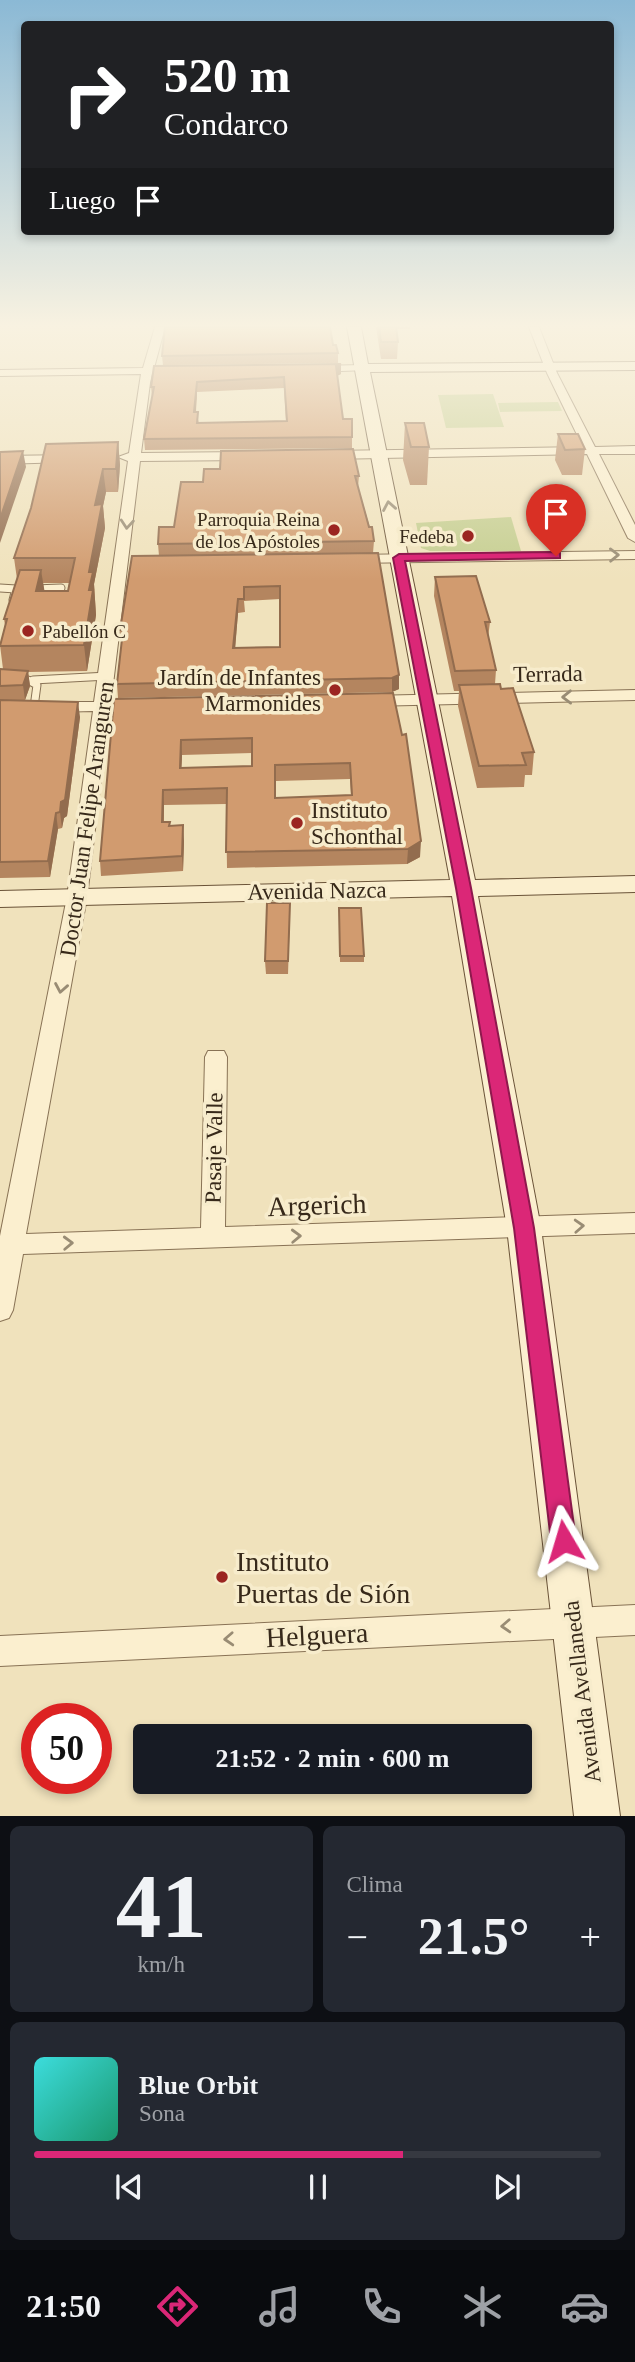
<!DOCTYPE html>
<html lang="es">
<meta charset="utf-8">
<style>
:root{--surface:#171b24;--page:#242831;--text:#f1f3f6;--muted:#9ea1a6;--line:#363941;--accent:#db2777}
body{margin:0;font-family:"Times New Roman",serif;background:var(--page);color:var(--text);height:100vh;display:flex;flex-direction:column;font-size:26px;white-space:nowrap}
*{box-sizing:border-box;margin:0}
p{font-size:23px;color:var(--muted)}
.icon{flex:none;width:38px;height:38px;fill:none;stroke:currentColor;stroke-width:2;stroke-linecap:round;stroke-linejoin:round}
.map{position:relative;height:1816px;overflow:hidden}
.panel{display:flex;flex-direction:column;gap:10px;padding:10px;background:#0d0f14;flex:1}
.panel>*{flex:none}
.top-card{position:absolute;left:21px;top:21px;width:593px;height:214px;border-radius:7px;box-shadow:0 4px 10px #0003;background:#202124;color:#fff;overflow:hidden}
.speed{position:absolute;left:21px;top:1703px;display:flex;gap:14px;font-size:35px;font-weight:700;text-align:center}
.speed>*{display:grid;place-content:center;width:91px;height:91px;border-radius:50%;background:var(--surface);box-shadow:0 4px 10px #0003;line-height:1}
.speed .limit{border:10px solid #d22;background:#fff;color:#111}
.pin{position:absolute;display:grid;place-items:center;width:60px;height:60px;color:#fff;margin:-72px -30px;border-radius:50% 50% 50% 0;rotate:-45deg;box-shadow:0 0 7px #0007}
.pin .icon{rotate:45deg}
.me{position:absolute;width:77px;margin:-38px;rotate:353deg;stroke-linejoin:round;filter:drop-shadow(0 0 5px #0008)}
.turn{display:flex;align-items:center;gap:24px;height:147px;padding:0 28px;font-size:32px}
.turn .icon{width:91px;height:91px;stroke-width:2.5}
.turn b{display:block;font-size:49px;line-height:60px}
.then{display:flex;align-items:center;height:66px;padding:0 28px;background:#0003;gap:14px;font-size:26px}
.big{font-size:52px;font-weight:700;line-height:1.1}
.panel .widget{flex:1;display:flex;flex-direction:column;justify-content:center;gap:10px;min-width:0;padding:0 24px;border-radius:10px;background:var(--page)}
.panel .dial{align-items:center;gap:0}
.dial b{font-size:91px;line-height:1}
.song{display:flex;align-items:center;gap:21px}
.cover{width:84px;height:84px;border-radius:10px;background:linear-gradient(135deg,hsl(180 70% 55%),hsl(160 70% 35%))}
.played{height:7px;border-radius:4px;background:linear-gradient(90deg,var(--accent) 65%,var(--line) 65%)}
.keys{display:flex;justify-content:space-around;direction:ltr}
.heat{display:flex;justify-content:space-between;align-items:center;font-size:38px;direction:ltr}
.panel .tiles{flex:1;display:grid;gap:10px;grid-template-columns:1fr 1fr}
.widget:last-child{grid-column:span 2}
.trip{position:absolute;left:133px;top:1724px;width:399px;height:70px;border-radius:7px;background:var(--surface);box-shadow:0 4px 10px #0003;font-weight:700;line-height:70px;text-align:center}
.tab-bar{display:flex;height:112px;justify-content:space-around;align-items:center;background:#090b0e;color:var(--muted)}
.tab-bar .icon{width:49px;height:49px}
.tab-bar .on{color:var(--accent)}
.tab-bar b{font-size:32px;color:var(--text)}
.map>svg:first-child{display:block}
.green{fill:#c5ce90}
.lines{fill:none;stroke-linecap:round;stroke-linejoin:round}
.lane-casing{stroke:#887255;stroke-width:9}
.street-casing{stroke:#887255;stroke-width:2}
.secondary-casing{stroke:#6a5338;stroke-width:2}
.lane{stroke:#fbefcf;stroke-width:7}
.street{fill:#fbefcf;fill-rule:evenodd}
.secondary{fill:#fbefcf;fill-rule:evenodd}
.wall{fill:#b4855f;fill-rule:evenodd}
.shaded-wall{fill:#926c4e}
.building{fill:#d19b6f;stroke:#926c4e;stroke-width:2;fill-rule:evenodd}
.oneway{stroke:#998c74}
.route{fill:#db2777;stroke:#8e194d;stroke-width:2}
.poi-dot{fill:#9b2521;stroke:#f7eccc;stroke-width:2.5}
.labels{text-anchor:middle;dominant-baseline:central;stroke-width:7;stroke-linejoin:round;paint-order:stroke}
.far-poi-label{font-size:19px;fill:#37291a;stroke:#f7eccc;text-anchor:end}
.street-label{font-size:23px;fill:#37291a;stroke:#f7eccc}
.poi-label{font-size:23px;fill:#37291a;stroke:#f7eccc;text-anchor:end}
.near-street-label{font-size:28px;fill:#37291a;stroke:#f7eccc}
.near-poi-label{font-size:28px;fill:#37291a;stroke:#f7eccc;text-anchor:start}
</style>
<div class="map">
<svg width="635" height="1816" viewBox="0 0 635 1816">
<rect width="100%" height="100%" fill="#f0e2bc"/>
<!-- green -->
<g class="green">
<polygon points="493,394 504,427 446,428 438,395"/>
<polygon points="558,402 562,411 500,412 498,403"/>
<polygon points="511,517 521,551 430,551 421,548 416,523"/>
</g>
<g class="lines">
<defs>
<g id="lane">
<polyline points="0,588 16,589 13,600"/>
<polyline points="34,589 61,588"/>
<polyline points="28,680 37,685 34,707"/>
<polyline points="33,680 108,676"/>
</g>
<g id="street">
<polygon points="155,327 165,327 154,368 161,371 152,374 150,383 141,453 247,452 253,456 247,460 140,461 111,701 122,703 124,706 122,709 109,711 87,897 26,1234 201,1228 205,1057 208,1051 224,1051 227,1057 225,1227 635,1213 635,1233 23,1254 13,1310 9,1318 0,1321 0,1236 67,897 93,711 55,712 47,707 55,702 94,702 128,461 118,457 129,453 141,374 0,376 0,370 143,368"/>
<polygon points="529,327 539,327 557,373 595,447 635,446 635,454 599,454 635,525 635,542 628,538 587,454 330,459 324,455 330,451 583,447 547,373"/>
<polygon points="363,365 368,368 367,370 316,372 311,369 316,366"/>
<polygon points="73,455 73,461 69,462 0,464 0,456"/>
<polygon points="635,551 635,559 353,563 346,559 353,555"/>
<polygon points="635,690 635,700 370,706 362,701 370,696"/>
<polygon points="635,1605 635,1635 0,1666 0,1636"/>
</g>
<polygon id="secondary" points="347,327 361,327 368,364 635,362 635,370 370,372 475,880 635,876 635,892 478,896 541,1228 620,1816 574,1816 507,1228 452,896 0,907 0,891 450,880"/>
</defs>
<!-- lane casing -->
<use href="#lane" class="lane-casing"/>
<!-- street casing -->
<use href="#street" class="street-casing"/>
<!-- secondary casing -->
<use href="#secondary" class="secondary-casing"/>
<!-- lane -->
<use href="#lane" class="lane"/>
<!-- street -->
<use href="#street" class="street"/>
<!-- secondary -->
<use href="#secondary" class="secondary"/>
</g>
<!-- wall -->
<g class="wall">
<polygon points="376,327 410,327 410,329 396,329 398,342 397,359 381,359"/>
<polygon points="333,345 338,353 338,363 163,365 162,356"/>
<path d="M154 366 341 374 337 376 343 419H352V448L145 450 144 439 152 397 151 387ZM284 388 286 421 199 423 196 412 197 392Z"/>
<polygon points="405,423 429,447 427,485 410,485 403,460"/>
<polygon points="558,434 585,449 582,475 562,475 555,460"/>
<path d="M118 442 120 465 118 492H106L103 506 105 528 94 584 96 615 87 671 28 672 30 686 25 700 10 701 80 717 67 816 64 818 62 828 58 829 50 877 0 878V669H3L0 645 5 625 4 619 17 579 14 558ZM43 583H69L68 591H44Z"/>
<polygon points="220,469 359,476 358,487 374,541 373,553 159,556 158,544 174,527 203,482"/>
<path d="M378 553 399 689 392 692 118 698 117 684 122 644 120 630 132 556ZM280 599V647L235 648 238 613 245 612 244 601Z"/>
<polygon points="435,577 490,622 488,638 496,670 495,684 501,689 534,752 532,775 525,775 524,787 477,788 458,706 459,691 454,691 434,596"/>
<path d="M393 693 420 857 407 864 227 868 226 804 164 805V822L170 826 184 841 183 871 101 876 100 861 114 699ZM252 753V766L181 768 182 755ZM350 779 351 795 275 798 276 781Z"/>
<polygon points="339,908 364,956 364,962 340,962"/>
<polygon points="290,915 288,974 266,974 265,961"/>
</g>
<!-- shaded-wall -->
<g class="shaded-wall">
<polygon points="341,364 341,374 336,376 336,366"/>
<polygon points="197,382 197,392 195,422 194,412"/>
<polygon points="118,442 120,465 118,492 116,469"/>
<polygon points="23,451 26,467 0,543 0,519"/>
<polygon points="103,469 106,492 103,506 105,528 94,584 96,615 87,671 84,645 89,590 89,572 95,505"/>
<polygon points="41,570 45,594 36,591"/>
<polygon points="238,599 238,613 234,662 233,648"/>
<polygon points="28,671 30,686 25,700 23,685"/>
<polygon points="399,675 399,689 392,692 392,678"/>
<polygon points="78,702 80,717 67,816 64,818 62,828 60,812"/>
<polygon points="181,740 182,755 181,783 180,768"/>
<polygon points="163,790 164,805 163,837 162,822"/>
<polygon points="56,813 58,829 50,877 48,861"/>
<polygon points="183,825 184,841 183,871 182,856"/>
<polygon points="421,841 420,857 407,864 408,849"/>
</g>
<!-- building -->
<g class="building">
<polygon points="165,327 330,327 333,345 336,345 338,353 162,356"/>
<polygon points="379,327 396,327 398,342 381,342"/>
<path d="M341 364 336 366 343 419H352V437L144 439 154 387H151L154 366ZM284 377 287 421 197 423 198 412H194L197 382Z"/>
<polygon points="405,423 424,423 429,447 411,447"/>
<polygon points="558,434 578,434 585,449 565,450"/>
<polygon points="118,442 116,469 103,469 95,505 102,504 89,572 93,572 89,590 93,590 84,645 0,646 7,619 4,619 20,570 41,570 36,591 68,591 75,558 14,558 31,508 46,444"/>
<polygon points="353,449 359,476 355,476 369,527 372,527 374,541 158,544 159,527 174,527 181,482 203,482 204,469 220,469 221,451"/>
<polygon points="23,451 0,519 0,452"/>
<path d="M378 553 399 675 392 678 117 684 123 630H120L132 556ZM280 586V647L233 648 238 599H244V587Z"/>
<polygon points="476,576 490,622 485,622 496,670 455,671 435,577"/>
<polygon points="0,669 28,671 23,685 0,686"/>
<polygon points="500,684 501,689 513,688 534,752 522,753 526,765 479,766 459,685"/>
<path d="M393 693 402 735 406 734 421 841 408 849 226 852 227 788 163 790 162 822H170L169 826 183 825 182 856 100 861 114 699ZM252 738V766L180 768 181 740ZM350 763 352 795 275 798V765Z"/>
<polygon points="0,700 78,702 65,800 61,802 60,812 56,813 48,861 0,862"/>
<polygon points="267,903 290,903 288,961 265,961"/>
<polygon points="339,908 361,908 364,956 340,956"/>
</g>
<!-- one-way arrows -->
<defs><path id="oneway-chevron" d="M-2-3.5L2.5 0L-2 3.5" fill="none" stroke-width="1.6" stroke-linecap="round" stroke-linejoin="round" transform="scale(1.75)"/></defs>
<g class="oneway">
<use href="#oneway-chevron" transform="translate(389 506) rotate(-100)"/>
<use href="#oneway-chevron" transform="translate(127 524) rotate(95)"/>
<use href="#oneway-chevron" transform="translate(614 555) rotate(-1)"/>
<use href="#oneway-chevron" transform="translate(567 697) rotate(179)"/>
<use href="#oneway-chevron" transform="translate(61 988) rotate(100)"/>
<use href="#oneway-chevron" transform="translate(579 1226) rotate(-3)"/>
<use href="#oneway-chevron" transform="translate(296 1236) rotate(-2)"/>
<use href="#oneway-chevron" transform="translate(68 1243) rotate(-2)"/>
<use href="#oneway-chevron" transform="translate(506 1626) rotate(177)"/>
<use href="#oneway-chevron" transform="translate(229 1639) rotate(177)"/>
</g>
<!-- sky -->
<linearGradient id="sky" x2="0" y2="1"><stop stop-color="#8bb9d5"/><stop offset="0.56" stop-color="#f8f2e1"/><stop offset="1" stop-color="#f8f2e1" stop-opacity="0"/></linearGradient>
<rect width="635" height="581" fill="url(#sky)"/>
<!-- route -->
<polygon class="route" points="556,552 560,553 560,558 405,561 471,888 534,1228 576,1541 572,1549 564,1552 555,1549 551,1541 514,1228 456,888 393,558 399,554"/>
<!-- markers -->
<g class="poi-dot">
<circle cx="334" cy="530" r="7"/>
<circle cx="468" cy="536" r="7"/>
<circle cx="28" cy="631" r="7"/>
<circle cx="335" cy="690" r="7"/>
<circle cx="297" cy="823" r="7"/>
<circle cx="222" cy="1577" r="7"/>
</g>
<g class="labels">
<!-- far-poi labels -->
<g class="far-poi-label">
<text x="320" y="519">Parroquia Reina<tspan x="320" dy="22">de los Apóstoles</tspan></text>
<text x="454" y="536">Fedeba</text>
<text x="42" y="631" text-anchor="start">Pabellón C</text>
</g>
<!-- street labels -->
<g class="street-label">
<text transform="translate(548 674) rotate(-1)">Terrada</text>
<text transform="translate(87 819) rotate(-82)">Doctor Juan Felipe Aranguren</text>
<text transform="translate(317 891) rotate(-1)">Avenida Nazca</text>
<text transform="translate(214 1148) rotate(-89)">Pasaje Valle</text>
<text transform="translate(582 1692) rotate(-97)">Avenida Avellaneda</text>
</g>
<!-- poi labels -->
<g class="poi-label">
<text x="321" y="677">Jardín de Infantes<tspan x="321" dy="26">Marmonides</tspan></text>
<text x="311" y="810" text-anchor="start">Instituto<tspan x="311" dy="26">Schonthal</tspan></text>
</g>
<!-- near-street labels -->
<g class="near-street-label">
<text transform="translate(317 1205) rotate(-2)">Argerich</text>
<text transform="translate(317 1635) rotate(-3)">Helguera</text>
</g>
<!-- near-poi labels -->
<g class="near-poi-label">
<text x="236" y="1561">Instituto<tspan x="236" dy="32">Puertas de Sión</tspan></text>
</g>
</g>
</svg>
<div class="speed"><div class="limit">50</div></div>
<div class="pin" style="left:556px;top:556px;background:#d93025"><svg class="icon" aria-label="arrive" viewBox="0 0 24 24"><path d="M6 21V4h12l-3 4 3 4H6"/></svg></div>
<svg class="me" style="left:564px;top:1541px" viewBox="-20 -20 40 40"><path d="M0-17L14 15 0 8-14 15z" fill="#db2777" stroke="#fff" stroke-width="4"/></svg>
<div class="trip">21:52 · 2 min · 600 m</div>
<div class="top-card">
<div class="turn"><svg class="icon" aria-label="right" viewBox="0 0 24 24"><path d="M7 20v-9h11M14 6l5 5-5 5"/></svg><div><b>520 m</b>Condarco</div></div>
<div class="then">Luego<svg class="icon" aria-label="arrive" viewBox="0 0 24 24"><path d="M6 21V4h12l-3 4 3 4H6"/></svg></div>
</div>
</div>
<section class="panel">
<div class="tiles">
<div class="widget dial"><b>41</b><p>km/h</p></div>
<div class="widget"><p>Clima</p>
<div class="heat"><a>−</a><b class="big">21.5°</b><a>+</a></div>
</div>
<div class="widget">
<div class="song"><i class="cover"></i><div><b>Blue Orbit</b><p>Sona</p></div></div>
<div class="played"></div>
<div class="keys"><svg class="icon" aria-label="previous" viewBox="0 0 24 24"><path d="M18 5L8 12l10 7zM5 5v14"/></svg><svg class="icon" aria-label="pause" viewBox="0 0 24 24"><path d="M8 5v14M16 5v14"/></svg><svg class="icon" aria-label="next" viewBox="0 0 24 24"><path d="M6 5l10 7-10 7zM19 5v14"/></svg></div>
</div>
</div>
</section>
<nav class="tab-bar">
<b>21:50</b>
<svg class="icon on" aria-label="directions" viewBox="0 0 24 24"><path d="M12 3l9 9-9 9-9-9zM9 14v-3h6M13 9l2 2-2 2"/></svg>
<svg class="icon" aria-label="music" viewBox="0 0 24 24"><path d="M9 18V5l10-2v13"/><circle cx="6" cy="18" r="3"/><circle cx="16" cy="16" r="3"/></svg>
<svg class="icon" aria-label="phone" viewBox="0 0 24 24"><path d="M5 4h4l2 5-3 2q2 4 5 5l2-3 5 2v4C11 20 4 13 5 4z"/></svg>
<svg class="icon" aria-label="climate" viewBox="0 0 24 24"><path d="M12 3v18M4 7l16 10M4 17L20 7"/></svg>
<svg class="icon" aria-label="car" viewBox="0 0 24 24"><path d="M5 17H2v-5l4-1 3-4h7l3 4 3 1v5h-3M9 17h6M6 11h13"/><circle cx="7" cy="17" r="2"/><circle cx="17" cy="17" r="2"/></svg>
</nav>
